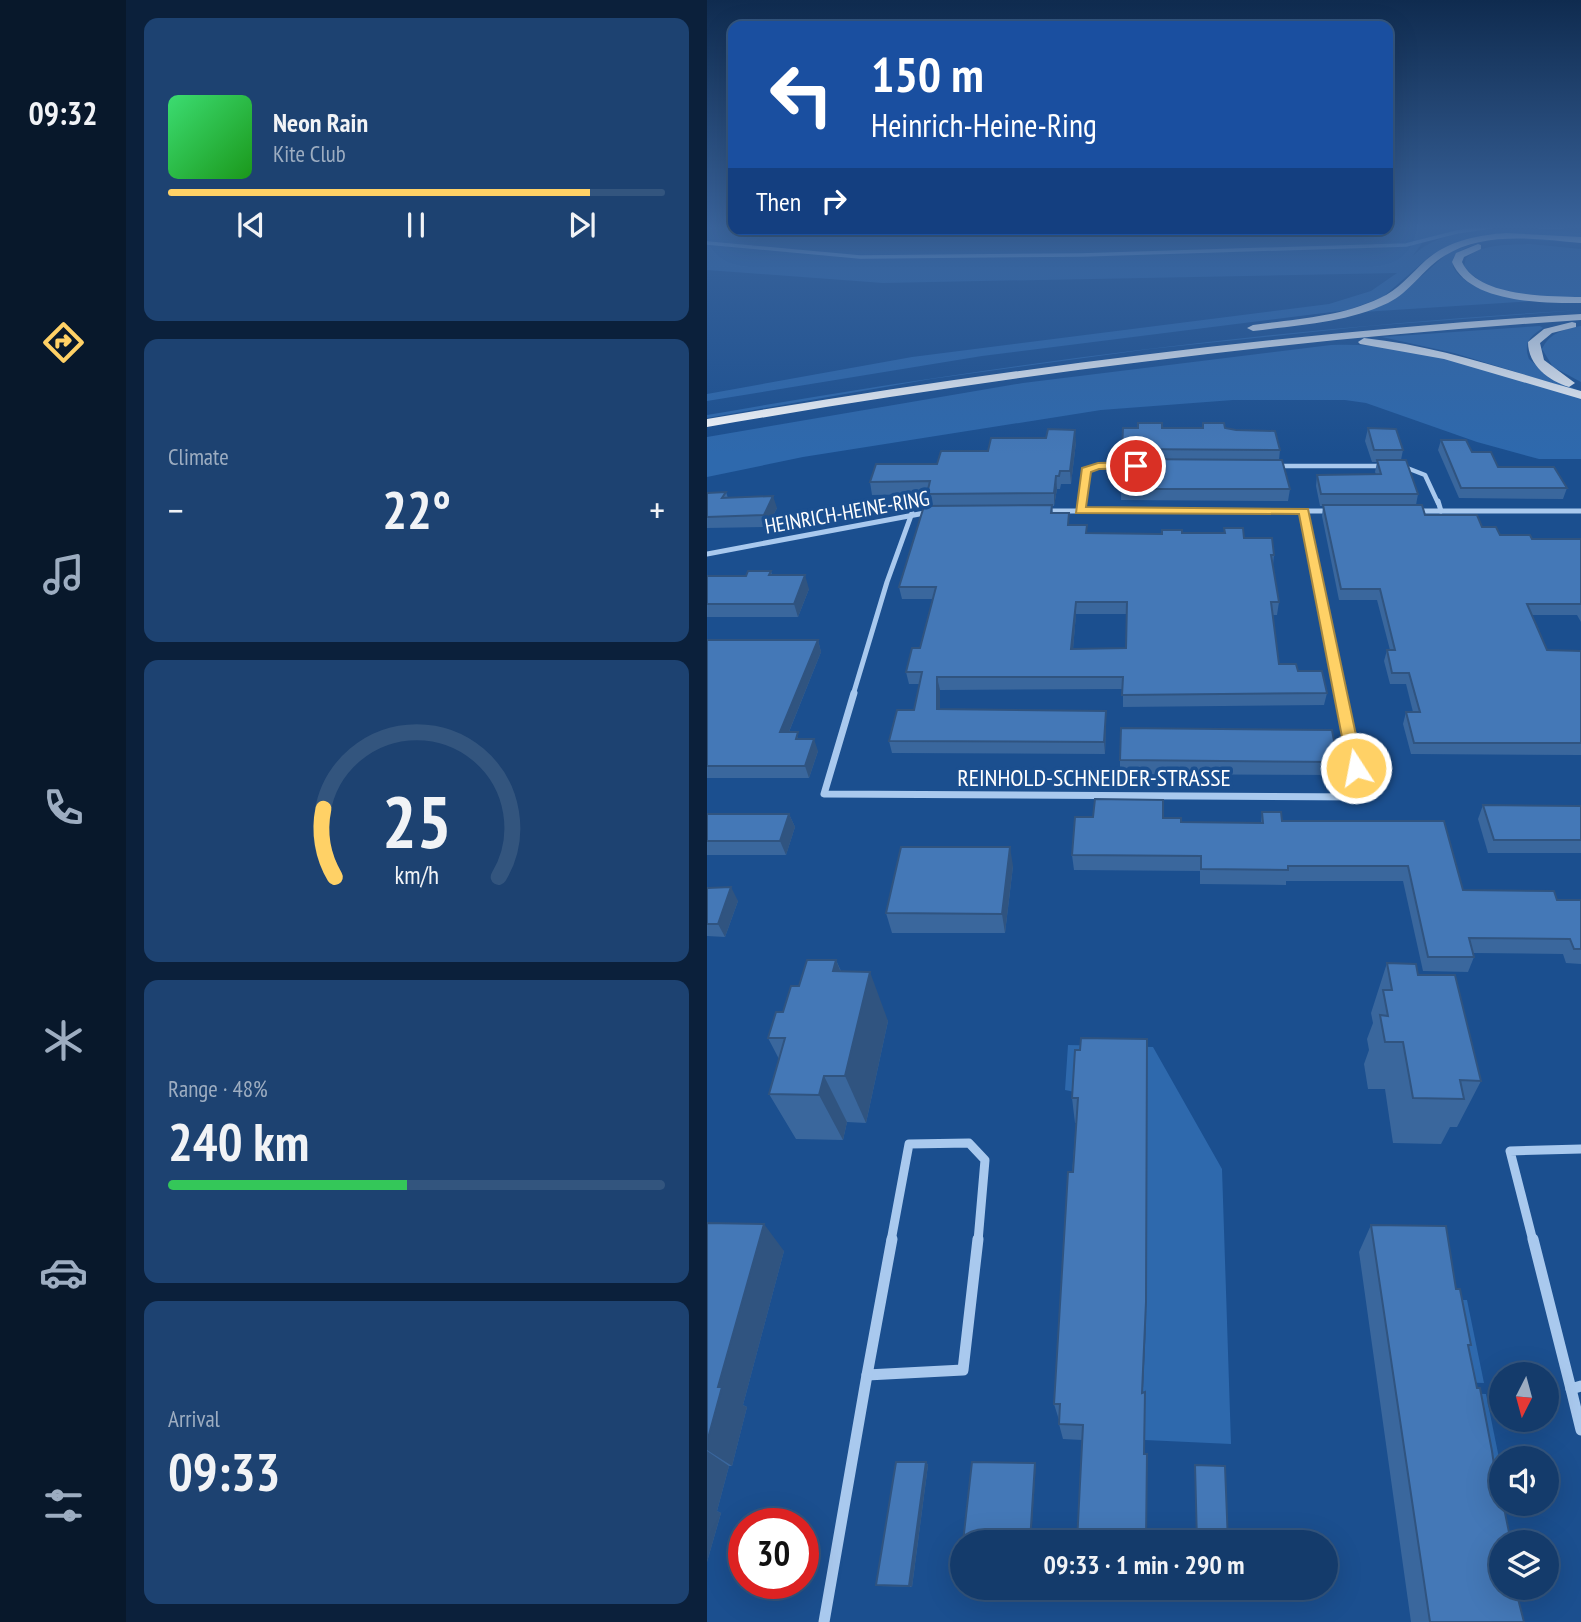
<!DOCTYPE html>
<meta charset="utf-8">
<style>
:root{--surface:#143b6b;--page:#1d4271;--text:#f1f3f6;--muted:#9dadc1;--line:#33557e;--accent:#ffd166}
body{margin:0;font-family:"PT Sans Narrow",sans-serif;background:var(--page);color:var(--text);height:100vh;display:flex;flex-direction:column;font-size:26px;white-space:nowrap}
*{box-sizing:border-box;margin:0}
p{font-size:23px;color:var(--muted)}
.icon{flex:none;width:38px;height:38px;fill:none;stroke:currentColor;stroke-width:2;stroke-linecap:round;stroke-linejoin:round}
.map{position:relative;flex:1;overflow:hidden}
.panel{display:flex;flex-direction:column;gap:18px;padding:18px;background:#0b203b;width:581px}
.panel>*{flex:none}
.top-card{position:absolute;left:21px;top:21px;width:665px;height:214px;border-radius:14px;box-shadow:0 7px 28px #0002,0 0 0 2px var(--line);background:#1a4fa0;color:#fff;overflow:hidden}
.needle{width:46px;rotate:186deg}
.buttons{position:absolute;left:782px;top:1362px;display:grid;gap:14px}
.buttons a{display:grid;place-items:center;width:70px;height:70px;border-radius:50%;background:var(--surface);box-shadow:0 7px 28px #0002,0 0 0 2px var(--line);font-size:35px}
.speed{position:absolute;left:21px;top:1508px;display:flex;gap:14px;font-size:35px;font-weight:700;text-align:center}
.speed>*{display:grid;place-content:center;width:91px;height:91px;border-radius:50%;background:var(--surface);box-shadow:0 7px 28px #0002,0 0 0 2px var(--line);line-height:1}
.speed .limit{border:10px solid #d22;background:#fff;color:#111}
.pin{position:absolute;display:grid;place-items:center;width:60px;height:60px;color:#fff;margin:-30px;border:4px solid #fff;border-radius:50%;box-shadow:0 2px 7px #0007}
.me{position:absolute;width:77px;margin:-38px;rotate:349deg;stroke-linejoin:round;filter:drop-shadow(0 0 5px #0008)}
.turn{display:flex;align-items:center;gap:24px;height:147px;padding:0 28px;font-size:32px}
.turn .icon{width:91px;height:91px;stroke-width:2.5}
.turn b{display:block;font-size:49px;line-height:60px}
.then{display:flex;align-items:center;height:66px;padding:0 28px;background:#0003;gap:14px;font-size:26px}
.big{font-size:52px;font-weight:800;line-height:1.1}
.panel .tile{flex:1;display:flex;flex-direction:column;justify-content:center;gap:10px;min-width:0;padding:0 24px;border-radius:14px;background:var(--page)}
.panel .dial{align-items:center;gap:0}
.dial svg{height:182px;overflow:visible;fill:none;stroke:var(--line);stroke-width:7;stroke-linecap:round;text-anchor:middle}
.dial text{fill:var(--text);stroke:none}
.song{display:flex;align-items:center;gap:21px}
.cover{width:84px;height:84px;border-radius:10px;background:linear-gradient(135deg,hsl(140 70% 55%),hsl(120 70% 35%))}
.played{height:7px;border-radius:4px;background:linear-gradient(90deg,var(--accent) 85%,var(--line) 85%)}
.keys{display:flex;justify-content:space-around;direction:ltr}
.heat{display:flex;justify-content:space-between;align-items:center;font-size:38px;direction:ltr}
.charge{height:10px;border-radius:5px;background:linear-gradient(90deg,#34c759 48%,var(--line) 0)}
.trip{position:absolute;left:243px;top:1530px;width:388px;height:70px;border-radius:35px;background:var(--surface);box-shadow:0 7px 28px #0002,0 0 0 2px var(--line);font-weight:800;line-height:70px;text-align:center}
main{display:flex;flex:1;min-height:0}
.dock{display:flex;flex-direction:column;width:126px;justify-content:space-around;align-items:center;background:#08182b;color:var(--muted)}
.dock .icon{width:49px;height:49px}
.dock .selected{color:var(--accent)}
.dock b{font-size:32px;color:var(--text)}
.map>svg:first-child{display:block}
.green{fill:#2e69ad}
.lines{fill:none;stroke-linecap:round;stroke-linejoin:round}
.stream{stroke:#9cc4f0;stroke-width:3.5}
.street-far4{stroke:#a9c9ee;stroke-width:4.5}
.street-far3{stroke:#a9c9ee;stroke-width:5}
.street-far2{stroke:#a9c9ee;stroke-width:7}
.street-far1{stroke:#a9c9ee;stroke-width:9}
.street{stroke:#a9c9ee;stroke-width:11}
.highway{fill:#fff;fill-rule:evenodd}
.wall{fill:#3a679d;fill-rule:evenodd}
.shaded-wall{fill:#305480}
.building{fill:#4478b7;stroke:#305480;stroke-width:2;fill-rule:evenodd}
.route{fill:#ffd166;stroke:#a68842;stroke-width:2}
.labels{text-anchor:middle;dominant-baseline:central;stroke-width:7;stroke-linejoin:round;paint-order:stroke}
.far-street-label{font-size:21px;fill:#fff;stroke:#1b4f8f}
.street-label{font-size:24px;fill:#fff;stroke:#1b4f8f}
</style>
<main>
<nav class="dock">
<b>09:32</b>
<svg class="icon selected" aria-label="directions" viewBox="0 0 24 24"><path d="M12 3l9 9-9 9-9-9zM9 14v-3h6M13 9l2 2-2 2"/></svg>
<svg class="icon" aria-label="music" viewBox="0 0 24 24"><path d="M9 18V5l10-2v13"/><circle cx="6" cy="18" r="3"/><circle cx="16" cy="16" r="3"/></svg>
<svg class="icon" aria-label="phone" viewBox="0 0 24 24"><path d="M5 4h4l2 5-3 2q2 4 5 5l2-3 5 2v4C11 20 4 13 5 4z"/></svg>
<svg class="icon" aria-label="climate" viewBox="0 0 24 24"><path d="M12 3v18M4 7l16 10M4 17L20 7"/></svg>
<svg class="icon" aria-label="car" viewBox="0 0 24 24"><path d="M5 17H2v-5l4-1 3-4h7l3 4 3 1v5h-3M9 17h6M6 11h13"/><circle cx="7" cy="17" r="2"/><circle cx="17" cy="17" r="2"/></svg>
<svg class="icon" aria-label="filters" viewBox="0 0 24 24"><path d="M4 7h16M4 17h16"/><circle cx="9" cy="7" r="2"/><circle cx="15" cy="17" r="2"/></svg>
</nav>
<section class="panel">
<div class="tile">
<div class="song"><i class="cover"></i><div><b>Neon Rain</b><p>Kite Club</p></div></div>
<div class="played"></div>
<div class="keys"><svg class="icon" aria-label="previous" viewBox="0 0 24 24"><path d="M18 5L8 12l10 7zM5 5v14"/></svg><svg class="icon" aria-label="pause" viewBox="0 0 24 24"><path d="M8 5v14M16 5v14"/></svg><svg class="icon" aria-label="next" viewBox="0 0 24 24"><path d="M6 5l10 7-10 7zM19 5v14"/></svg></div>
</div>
<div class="tile"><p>Climate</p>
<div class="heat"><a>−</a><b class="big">22°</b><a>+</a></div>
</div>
<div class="tile dial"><svg viewBox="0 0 100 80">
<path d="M14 69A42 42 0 1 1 86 69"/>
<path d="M14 69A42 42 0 0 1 9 39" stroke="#ffd166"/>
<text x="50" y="56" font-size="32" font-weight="700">25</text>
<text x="50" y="72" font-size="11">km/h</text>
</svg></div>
<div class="tile"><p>Range · 48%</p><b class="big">240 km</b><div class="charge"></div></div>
<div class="tile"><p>Arrival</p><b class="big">09:33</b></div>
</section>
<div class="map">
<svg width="874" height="1622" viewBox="0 0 874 1622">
<rect width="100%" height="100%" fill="#1b4f8f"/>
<!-- green -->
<g class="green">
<path d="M0 227 681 229V227H772L713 240 715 243 705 257C739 219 827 230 874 233V239L816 234 747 244 723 256 676 297 641 310 275 356 0 401V394L205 357 622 304 664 291 690 273 176 283 0 270Z"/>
<path d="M800 238 874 243C842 240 769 230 746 258V267C760 292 801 297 827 301L656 312 692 296 742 252 774 242Z"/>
<path d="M823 244 874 249V298C835 297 783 299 757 266L759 258C776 243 802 245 823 244Z"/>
<path d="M874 310 662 326 443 349 224 379 0 418V415C290 364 580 327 874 310Z"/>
<path d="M833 326 836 328C823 336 816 343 822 359L843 377 874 392 747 353 675 337Z"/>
<path d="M874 326V382L846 367 835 349C842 333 857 329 874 326Z"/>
<path d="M624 345C710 341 793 374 874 398V459H832L770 442 659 403 638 400H526L394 410 96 457 0 477V437L316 383Z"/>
<polygon points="361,1045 446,1047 515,1169 524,1444 438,1440 435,1409 439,1322 440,1107 358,1090"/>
<polygon points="729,1300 760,1300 777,1383 745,1382"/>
<polygon points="747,1393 779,1394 794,1468 794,1484 764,1485"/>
</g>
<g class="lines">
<!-- stream -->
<g class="stream">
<polyline points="832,227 856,227"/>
<polyline points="0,243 153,257 374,255 699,245 750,232 784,227"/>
</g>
<!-- street-far4 -->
<g class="street-far4">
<polyline points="569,466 676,466"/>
<polyline points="695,466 718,475 731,503"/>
<polyline points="374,503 379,471 391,466 424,465"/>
</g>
<!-- street-far3 -->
<g class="street-far3">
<polyline points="731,501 734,511"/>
<polyline points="373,510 374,501"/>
<polyline points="336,511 625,511"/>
<polyline points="598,511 635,695"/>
<polyline points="707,511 874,511"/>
<polyline points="0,554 223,512"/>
<polyline points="146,695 180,582 205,513"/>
</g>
<!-- street-far2 -->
<polyline class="street-far2" points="147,693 117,794 658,797 649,768 634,693"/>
<!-- street-far1 -->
<g class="street-far1">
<polyline points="184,1241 202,1144 262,1143 278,1160 271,1241"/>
<polyline points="826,1241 803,1151 874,1149"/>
</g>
<!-- street -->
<g class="street">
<polyline points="185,1239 160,1375 256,1370 271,1239"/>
<polyline points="826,1239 864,1389 874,1386"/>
<polyline points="864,1389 874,1430"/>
<polyline points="117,1622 160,1375"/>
</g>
<!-- highway -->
<g class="highway">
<path d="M799 233 874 237V243C828 239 775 230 734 258 715 271 703 292 681 303 639 323 591 325 546 331L540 328 546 325C589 319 633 317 673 298 691 290 704 274 719 260 741 241 770 235 799 233Z"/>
<path d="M771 244 774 245V249L757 257 755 262C771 297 840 296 874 297V303C835 303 762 303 745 262L749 253Z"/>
<path d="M874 314V320C580 339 290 377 0 427V419C290 370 580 332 874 314Z"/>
<path d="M865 322 869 323V327L845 333 833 343 837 360 868 383 862 387C842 381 821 365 821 342L837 329Z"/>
<path d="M657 338C732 346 802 371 874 391V399L737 359 653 344 651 342Z"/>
</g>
</g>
<!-- wall -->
<g class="wall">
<polygon points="455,428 518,428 573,450 572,460 583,489 581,501 414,500 415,449"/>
<polygon points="661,428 696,450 694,460 711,494 709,505 718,515 775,527 793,535 825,539 874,539 874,622 870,615 825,615 840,650 874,651 874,755 704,754 696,724 699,712 706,712 699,684 683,684 677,661 680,650 683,650 670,600 632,600 615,516 616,506 613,506 609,486 610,475 669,474 668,472 670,462 665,462 658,441"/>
<polygon points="734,440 765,452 791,467 860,488 856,499 752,498 731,450"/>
<path d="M369 442 364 484H354L353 489H350L347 506H345L346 513 363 525 380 533H517V528L567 555 566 565 572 602 570 615H566L572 664 591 671 620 693 617 705 416 707V689L233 690V709L399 723 398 754 185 753 182 741 207 710 213 684H202L199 672 213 648 226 599H195L192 587 222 506 220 494 165 495 163 482 281 451ZM369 614H420L419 648 366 649Z"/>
<polygon points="19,492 21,498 70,508 60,527 0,528 0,493"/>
<polygon points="64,571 65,575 102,589 91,617 0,617 0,576 39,576"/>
<polygon points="0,640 111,640 114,652 82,732 111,751 102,778 0,778"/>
<polygon points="413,760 631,762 628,775 413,774"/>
<polygon points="776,805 874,806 874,853 781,853 771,819"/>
<polygon points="555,812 575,821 737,821 756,890 850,900 874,900 874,964 859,963 856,954 766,953 767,957 761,972 716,971 696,881 579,881 579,885 493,884 493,871 367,870 365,855 456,818 474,822 554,823"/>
<polygon points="0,814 82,814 88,827 79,855 0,855"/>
<polygon points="306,866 298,933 185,933 179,913"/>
<polygon points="0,888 31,901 18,937 0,936"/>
<polygon points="129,960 134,971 181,1021 159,1123 140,1122 136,1140 89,1139 62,1094 72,1059 61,1038 92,986"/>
<polygon points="680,963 711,975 774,1081 750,1127 743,1127 734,1144 686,1143 678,1089 661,1089 657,1064 662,1050 660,1039 666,1023 664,1013"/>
<polygon points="368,1050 439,1321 436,1392 375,1440 356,1439 352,1424 352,1420 347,1404 369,1123 368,1123 365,1098"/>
<polygon points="0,1223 77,1251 36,1405 40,1407 25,1466 22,1466 10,1511 14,1513 0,1562"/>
<polygon points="664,1225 749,1289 764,1345 761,1348 794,1542 817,1622 704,1622 652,1252"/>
<polygon points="219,1462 221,1465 205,1587 173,1586 169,1585"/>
<polygon points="372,1587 439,1587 439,1589 372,1588"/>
<polygon points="490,1587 523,1587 523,1590 522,1591 490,1591"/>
</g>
<!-- shaded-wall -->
<g class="shaded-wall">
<polygon points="368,430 369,442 364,484 363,471"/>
<polygon points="349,476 350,489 347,506 347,493"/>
<polygon points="66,496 70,508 60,527 57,515"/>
<polygon points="98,575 102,589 91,617 87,604"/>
<polygon points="369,602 369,614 365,661 364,649"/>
<polygon points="111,640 114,652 77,744 73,732"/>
<polygon points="230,677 233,690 233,721 230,709"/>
<polygon points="399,711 399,723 398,754 397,742"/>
<polygon points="107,739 111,751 102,778 98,766"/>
<polygon points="82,814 88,827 79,855 73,841"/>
<polygon points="303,847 306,866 298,933 295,914"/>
<polygon points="24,887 31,901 18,937 11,924"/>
<polygon points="129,960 149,1010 126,971"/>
<polygon points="163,972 181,1021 159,1123 138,1076"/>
<polygon points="117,1076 140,1122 136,1140 112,1095"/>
<polygon points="57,1224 77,1251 36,1405 40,1407 25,1466 0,1450 0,1442 11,1387"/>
<polygon points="439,1302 439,1321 435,1409 435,1393"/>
<polygon points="0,1451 22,1466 10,1511 14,1513 0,1562"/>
<polygon points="219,1462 221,1465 205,1587 202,1586"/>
<polygon points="328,1463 329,1466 324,1542 323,1542"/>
</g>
<!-- building -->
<g class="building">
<polygon points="431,423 455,423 455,428 496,428 496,423 517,423 518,428 529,430 568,431 573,450 415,449 416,428 431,428"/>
<polygon points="661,428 689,429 696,450 667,450"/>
<polygon points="341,429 368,430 363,471 353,471 352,476 349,476 347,493 220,494 223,481 163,482 169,464 230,464 234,451 281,451 284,438 339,438"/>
<polygon points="734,440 759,440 765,452 784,452 791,467 847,467 860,488 754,488"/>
<polygon points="415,459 575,460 583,489 413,489"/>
<polygon points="670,460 699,460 711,494 614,494 610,475 674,474"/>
<polygon points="19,492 15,498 66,496 57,515 0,517 0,493"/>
<path d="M345 505 344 513H362L361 525H380L379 533 455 534V530H475V533H518L517 528H536L537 538H565L567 555H564L572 602H564L572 664H589L591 671H615L620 693 415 695 416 677H230V709L399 711 397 742 182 741 190 710H207L215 672H199L205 648H213L229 587H192L217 506ZM369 602H420L419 648 364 649Z"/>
<polygon points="616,505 715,505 718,515 770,515 775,527 789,527 793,535 823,535 825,539 874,539 874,604 820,604 840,650 874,651 874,743 707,743 699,712 713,712 702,673 685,673 680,650 688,650 673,589 634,589"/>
<polygon points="41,571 64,571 62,575 98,575 87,604 0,604 0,576 39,576"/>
<polygon points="0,640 111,640 73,732 91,732 89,739 107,739 98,766 0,766"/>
<polygon points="414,728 625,730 631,762 413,760"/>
<polygon points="388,799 456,800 456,818 474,818 474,822 556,823 555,812 574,812 575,821 737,821 756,890 847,891 850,900 874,900 874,949 867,949 863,939 762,938 767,957 721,957 701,866 581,866 581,870 494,869 494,856 365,855 368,817 386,817"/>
<polygon points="776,805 874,806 874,840 787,840"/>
<polygon points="0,814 82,814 73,841 0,841"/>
<polygon points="194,847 303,847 295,914 179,913"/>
<polygon points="24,887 11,924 0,924 0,888"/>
<polygon points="100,960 129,960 126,971 163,972 138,1076 117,1076 112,1095 62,1094 78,1038 61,1038 69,1012 76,1012 84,986 92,986"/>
<polygon points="680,963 709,964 711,975 748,975 774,1081 753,1080 757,1099 706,1098 696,1042 678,1042 673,1015 681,1016 676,990 685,990"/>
<polygon points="374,1038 440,1039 439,1302 435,1393 438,1392 437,1454 440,1454 439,1542 370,1542 376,1425 352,1424 353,1404 347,1404 361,1172 366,1172 371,1098 365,1098 368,1050 373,1050"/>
<polygon points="0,1223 57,1224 11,1387 15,1387 0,1442"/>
<polygon points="664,1225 739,1226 749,1289 753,1289 764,1345 761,1345 770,1388 773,1388 785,1451 792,1500 794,1501 794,1503 796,1503 804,1542 794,1542 794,1587 808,1587 817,1622 723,1622"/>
<polygon points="189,1462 219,1462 202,1586 169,1585"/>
<polygon points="265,1462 328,1463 323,1542 256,1542"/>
<polygon points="488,1465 518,1466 521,1542 490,1542"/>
<polygon points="256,1551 256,1585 252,1585"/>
<rect x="491" y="1587" width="32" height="3"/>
</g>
<!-- sky -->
<linearGradient id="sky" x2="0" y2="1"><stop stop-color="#0f2b4f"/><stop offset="0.5" stop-color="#39639b"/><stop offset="1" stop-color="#39639b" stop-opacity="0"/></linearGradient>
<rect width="874" height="454" fill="url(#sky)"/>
<!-- route -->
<polygon class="route" points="429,462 434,466 433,468 392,469 384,472 379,507 601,509 656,768 654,771 643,771 641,768 592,514 369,513 375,468 391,463"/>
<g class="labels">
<!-- far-street labels -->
<g class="far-street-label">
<text transform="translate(140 512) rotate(-10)">HEINRICH-HEINE-RING</text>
</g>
<!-- street labels -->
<g class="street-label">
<text x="387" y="777">REINHOLD-SCHNEIDER-STRASSE</text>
</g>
</g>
</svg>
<div class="buttons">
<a><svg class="needle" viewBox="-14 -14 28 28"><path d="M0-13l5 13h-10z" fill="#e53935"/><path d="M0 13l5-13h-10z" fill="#9dadc1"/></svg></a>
<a><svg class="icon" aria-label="sound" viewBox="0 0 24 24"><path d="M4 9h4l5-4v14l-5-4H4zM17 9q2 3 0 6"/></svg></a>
<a><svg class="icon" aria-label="layers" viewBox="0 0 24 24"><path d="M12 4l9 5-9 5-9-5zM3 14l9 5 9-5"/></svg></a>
</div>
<div class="speed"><div class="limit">30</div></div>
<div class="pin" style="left:429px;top:466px;background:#d93025"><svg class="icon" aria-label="arrive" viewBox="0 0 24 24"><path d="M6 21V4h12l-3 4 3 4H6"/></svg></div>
<svg class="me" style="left:649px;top:768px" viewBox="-20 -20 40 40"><circle r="17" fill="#ffd166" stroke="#fff" stroke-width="3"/><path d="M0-11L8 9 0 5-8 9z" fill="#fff"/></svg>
<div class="trip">09:33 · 1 min · 290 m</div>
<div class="top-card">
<div class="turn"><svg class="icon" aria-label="left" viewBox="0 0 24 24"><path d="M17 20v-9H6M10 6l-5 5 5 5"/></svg><div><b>150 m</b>Heinrich-Heine-Ring</div></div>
<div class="then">Then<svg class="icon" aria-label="right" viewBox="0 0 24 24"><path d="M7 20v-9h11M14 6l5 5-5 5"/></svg></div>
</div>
</div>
</main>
